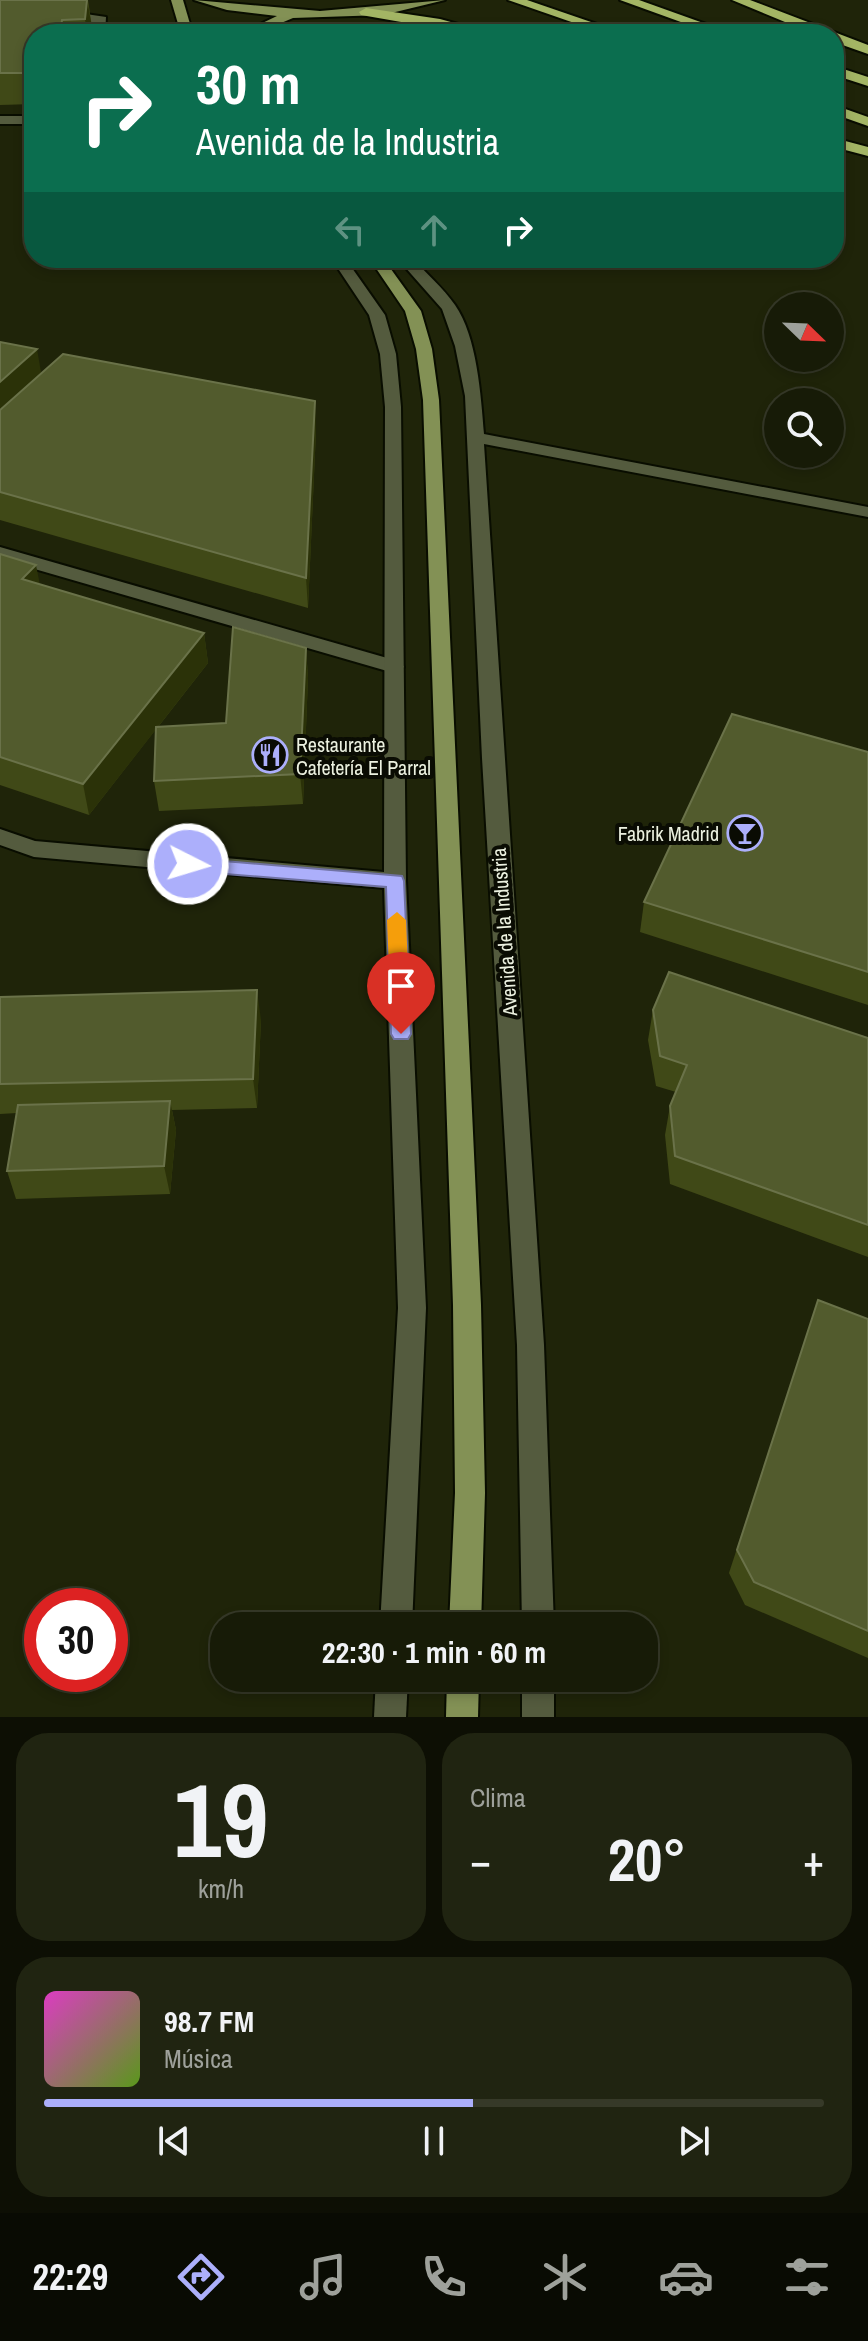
<!DOCTYPE html>
<html lang="es">
<meta charset="utf-8">
<style>
:root{--surface:#171b07;--page:#202411;--text:#f1f3f6;--muted:#9ea19b;--line:#363928;--accent:#acaffb}
body{margin:0;font-family:"Archivo Narrow",sans-serif;background:var(--page);color:var(--text);height:100vh;display:flex;flex-direction:column;font-size:30px;white-space:nowrap}
*{box-sizing:border-box;margin:0}
p{font-size:26px;color:var(--muted)}
.icon{flex:none;width:44px;height:44px;fill:none;stroke:currentColor;stroke-width:2;stroke-linecap:round;stroke-linejoin:round}
.map{position:relative;height:1717px;overflow:hidden}
.panel{display:flex;flex-direction:column;gap:16px;padding:16px;background:#0d0f04;flex:1}
.panel>*{flex:none}
.top-card{position:absolute;left:24px;top:24px;width:820px;height:244px;border-radius:32px;box-shadow:0 4px 12px #0003,0 0 0 2px var(--line);background:#0b6e4f;color:#fff;overflow:hidden}
.needle{width:52px;rotate:113deg}
.tools{position:absolute;left:764px;top:292px;display:grid;gap:16px}
.tools a{display:grid;place-items:center;width:80px;height:80px;border-radius:50%;background:var(--surface);box-shadow:0 4px 12px #0003,0 0 0 2px var(--line);font-size:40px}
.speed{position:absolute;left:24px;top:1588px;display:flex;gap:16px;font-size:40px;font-weight:700;text-align:center}
.speed>*{display:grid;place-content:center;width:104px;height:104px;border-radius:50%;background:var(--surface);box-shadow:0 4px 12px #0003,0 0 0 2px var(--line);line-height:1}
.speed .limit{border:12px solid #d22;background:#fff;color:#111}
.pin{position:absolute;display:grid;place-items:center;width:68px;height:68px;color:#fff;margin:-82px -34px;border-radius:50% 50% 50% 0;rotate:-45deg;box-shadow:0 0 8px #0007}
.pin .icon{rotate:45deg}
.me{position:absolute;width:88px;margin:-44px;rotate:95deg;stroke-linejoin:round;filter:drop-shadow(0 0 6px #0008)}
.turn{display:flex;align-items:center;gap:28px;height:168px;padding:0 40px;font-size:36px}
.turn .icon{width:104px;height:104px;stroke-width:2.5}
.turn b{display:block;font-size:56px;line-height:68px}
.lanes{display:flex;align-items:center;height:76px;padding:0 40px;background:#0003;justify-content:center;gap:40px;direction:ltr}
.lanes .off{opacity:.35}
.big{font-size:60px;font-weight:700;line-height:1.1}
.panel .widget{flex:1;display:flex;flex-direction:column;justify-content:center;gap:12px;min-width:0;padding:0 28px;border-radius:32px;background:var(--page)}
.panel .dial{align-items:center;gap:0}
.dial b{font-size:104px;line-height:1}
.song{display:flex;align-items:center;gap:24px}
.cover{width:96px;height:96px;border-radius:12px;background:linear-gradient(135deg,hsl(310 70% 55%),hsl(90 70% 35%))}
.played{height:8px;border-radius:4px;background:linear-gradient(90deg,var(--accent) 55%,var(--line) 55%)}
.keys{display:flex;justify-content:space-around;direction:ltr}
.heat{display:flex;justify-content:space-between;align-items:center;font-size:44px;direction:ltr}
.panel .tiles{flex:1;display:grid;gap:16px;grid-template-columns:1fr 1fr}
.widget:last-child{grid-column:span 2}
.trip{position:absolute;left:210px;top:1612px;width:448px;height:80px;border-radius:32px;background:var(--surface);box-shadow:0 4px 12px #0003,0 0 0 2px var(--line);font-weight:700;line-height:80px;text-align:center}
.tab-bar{display:flex;height:128px;justify-content:space-around;align-items:center;background:#090b03;color:var(--muted)}
.tab-bar .icon{width:56px;height:56px}
.tab-bar .active{color:var(--accent)}
.tab-bar b{font-size:36px;color:var(--text)}
.map>svg:first-child{display:block}
.lines{fill:none;stroke-linecap:round;stroke-linejoin:round}
.service-casing{stroke:#090d00;stroke-width:4}
.minor-casing{stroke:#090d00;stroke-width:4}
.primary-casing{stroke:#090d00;stroke-width:4}
.motorway-casing{stroke:#090d00;stroke-width:4}
.service{fill:#545b3e;fill-rule:evenodd}
.minor{fill:#545b3e;fill-rule:evenodd}
.primary{fill:#839155;fill-rule:evenodd}
.motorway{fill:#a3b564;fill-rule:evenodd}
.wall{fill:#404917}
.shaded-wall{fill:#2b3208}
.building{fill:#525b2d;stroke:#6a7249;stroke-width:2}
.route{fill:#acaffb;stroke:#7072a3;stroke-width:2}
.slow{fill:#f59e0b}
.labels{text-anchor:middle;dominant-baseline:central;stroke-width:8;stroke-linejoin:round;paint-order:stroke}
.poi-label{font-size:20px;fill:#ecf1e0;stroke:#0a0c03;text-anchor:start}
.street-label{font-size:20px;fill:#ecf1e0;stroke:#0a0c03}
</style>
<div class="map">
<svg width="868" height="1717" viewBox="0 0 868 1717">
<rect width="100%" height="100%" fill="#1f2409"/>
<g class="lines">
<defs>
<g id="service">
<polygon points="15,0 27,0 25,5 106,17 105,34 93,34 95,23 14,10"/>
<rect x="0" y="116" width="34" height="8"/>
<polygon points="0,547 401,662 404,667 394,673 0,559"/>
</g>
<g id="minor">
<polygon points="331,258 345,258 385,315 396,354 401,407 406,881 426,1308 412,1626 380,1626 398,1308 384,888 34,857 0,845 0,829 35,841 384,872 385,407 380,354 369,315"/>
<path d="M397 258H412C426 273 443 288 455 305 477 336 481 396 484 434L868 507V517L484 444 544 1345 554 1626H522L517 1345 482 758 465 396 455 346 442 309Z"/>
<polygon points="376,1678 408,1678 406,1717 374,1717"/>
<rect x="522" y="1678" width="32" height="39"/>
</g>
<g id="primary">
<polygon points="171,0 183,0 193,34 181,34"/>
<polygon points="194,0 320,11 445,0 383,15 293,18 255,34 239,34 277,16 227,10"/>
<polygon points="369,258 383,258 421,311 432,349 439,400 481,1305 485,1493 481,1626 449,1626 455,1493 453,1305 423,400 416,349 405,311"/>
<polygon points="447,1678 479,1678 478,1717 446,1717"/>
</g>
<g id="motorway">
<polygon points="508,0 527,0 626,34 606,34"/>
<polygon points="620,0 639,0 734,34 714,34"/>
<polygon points="732,0 750,0 868,45 868,54 834,42 834,34 814,34"/>
<polygon points="366,8 440,19 494,34 470,34 361,15 359,12"/>
<polygon points="834,66 868,77 868,86 834,75"/>
<polygon points="834,105 868,117 868,126 834,114"/>
<polygon points="834,138 868,147 868,156 834,147"/>
</g>
</defs>
<!-- service casing -->
<use href="#service" class="service-casing"/>
<!-- minor casing -->
<use href="#minor" class="minor-casing"/>
<!-- primary casing -->
<use href="#primary" class="primary-casing"/>
<!-- motorway casing -->
<use href="#motorway" class="motorway-casing"/>
<!-- service -->
<use href="#service" class="service"/>
<!-- minor -->
<use href="#minor" class="minor"/>
<!-- primary -->
<use href="#primary" class="primary"/>
<!-- motorway -->
<use href="#motorway" class="motorway"/>
</g>
<!-- wall -->
<g class="wall">
<polygon points="0,0 88,0 92,27 91,34 34,34 34,104 0,105"/>
<polygon points="0,342 41,373 316,431 308,608 0,520"/>
<polygon points="0,554 40,585 204,633 208,663 158,727 226,723 306,648 308,678 303,804 159,811 154,781 156,729 89,815 0,785"/>
<polygon points="868,752 868,1005 640,932 644,902"/>
<polygon points="0,997 261,1020 257,1108 172,1110 176,1130 170,1194 16,1199 7,1171 17,1113 0,1114"/>
<polygon points="653,1010 868,1038 868,1257 670,1184 665,1135 670,1106 676,1092 656,1086 648,1040"/>
<polygon points="818,1300 868,1319 868,1658 745,1605 729,1573"/>
</g>
<!-- shaded-wall -->
<g class="shaded-wall">
<polygon points="87,0 92,27 91,34 87,34 85,19"/>
<polygon points="37,349 42,378 0,417 0,382"/>
<polygon points="315,401 316,431 308,608 306,578"/>
<polygon points="36,565 42,595 22,579"/>
<polygon points="204,633 208,663 89,815 83,784"/>
<polygon points="306,648 308,678 303,804 300,774"/>
<polygon points="257,990 261,1020 257,1108 253,1079"/>
<polygon points="170,1101 176,1130 170,1194 164,1166"/>
</g>
<!-- building -->
<g class="building">
<polygon points="0,0 87,0 85,19 62,20 60,34 34,34 34,73 0,73"/>
<polygon points="0,342 37,349 0,382"/>
<polygon points="63,354 315,401 306,578 0,492 0,410"/>
<polygon points="0,554 36,565 22,579 204,633 83,784 0,757"/>
<polygon points="233,627 306,648 300,774 154,781 156,727 226,723"/>
<polygon points="732,714 868,752 868,972 644,902"/>
<polygon points="669,972 868,1038 868,1225 675,1156 670,1106 687,1065 660,1056 653,1010"/>
<polygon points="257,990 253,1079 0,1084 0,997"/>
<polygon points="170,1101 164,1166 7,1171 18,1105"/>
<polygon points="818,1300 868,1319 868,1631 754,1582 737,1550"/>
</g>
<!-- route -->
<polygon class="route" points="188,858 402,876 404,881 411,1034 408,1039 394,1039 391,1034 386,887 188,871 179,864"/>
<!-- slow -->
<polygon class="slow" points="397,912 406,920 409,992 406,997 392,997 390,992 387,920"/>
<!-- icons -->
<defs>
<symbol id="restaurant-ring" viewBox="-11 -11 22 22"><circle r="9.5" fill="#0a0c03" stroke="#acaffb" stroke-width="1.5"/><path d="M-5-6h1v4h1v-4h1v4h1v-4h1v5L-1.5 .5V6h-2V.5L-5-1ZM5-6V6H3V1.5H1.5Q1.5-4 5-6Z" fill="#acaffb"/></symbol>
<symbol id="bar-ring" viewBox="-11 -11 22 22"><circle r="9.5" fill="#0a0c03" stroke="#acaffb" stroke-width="1.5"/><path d="M-6-5H6L.8 .8V4.5H3.5V6h-7V4.5H-.8V.8Z" fill="#acaffb"/></symbol>
</defs>
<g fill-rule="evenodd">
<use href="#restaurant-ring" x="250" y="735" width="40" height="40"/>
<use href="#bar-ring" x="725" y="813" width="40" height="40"/>
</g>
<g class="labels">
<!-- poi labels -->
<g class="poi-label">
<text x="296" y="744">Restaurante<tspan x="296" dy="23">Cafetería El Parral</tspan></text>
<text x="719" y="833" text-anchor="end">Fabrik Madrid</text>
</g>
<!-- street labels -->
<g class="street-label">
<text transform="translate(504 932) rotate(-94)">Avenida de la Industria</text>
</g>
</g>
</svg>
<div class="tools">
<a><svg class="needle" viewBox="-14 -14 28 28"><path d="M0-13l5 13h-10z" fill="#e53935"/><path d="M0 13l5-13h-10z" fill="#9ea19b"/></svg></a>
<a><svg class="icon" aria-label="search" viewBox="0 0 24 24"><circle cx="10" cy="10" r="6"/><path d="M15 15l6 6"/></svg></a>
</div>
<div class="speed"><div class="limit">30</div></div>
<div class="pin" style="left:401px;top:1034px;background:#d93025"><svg class="icon" aria-label="arrive" viewBox="0 0 24 24"><path d="M6 21V4h12l-3 4 3 4H6"/></svg></div>
<svg class="me" style="left:188px;top:864px" viewBox="-20 -20 40 40"><circle r="17" fill="#acaffb" stroke="#fff" stroke-width="3"/><path d="M0-11L8 9 0 5-8 9z" fill="#fff"/></svg>
<div class="trip">22:30 · 1 min · 60 m</div>
<div class="top-card">
<div class="turn"><svg class="icon" aria-label="right" viewBox="0 0 24 24"><path d="M7 20v-9h11M14 6l5 5-5 5"/></svg><div><b>30 m</b>Avenida de la Industria</div></div>
<div class="lanes"><svg class="icon off" aria-label="left" viewBox="0 0 24 24"><path d="M17 20v-9H6M10 6l-5 5 5 5"/></svg><svg class="icon off" aria-label="ahead" viewBox="0 0 24 24"><path d="M12 20V5M6 11l6-6 6 6"/></svg><svg class="icon" aria-label="right" viewBox="0 0 24 24"><path d="M7 20v-9h11M14 6l5 5-5 5"/></svg></div>
</div>
</div>
<section class="panel">
<div class="tiles">
<div class="widget dial"><b>19</b><p>km/h</p></div>
<div class="widget"><p>Clima</p>
<div class="heat"><a>−</a><b class="big">20°</b><a>+</a></div>
</div>
<div class="widget">
<div class="song"><i class="cover"></i><div><b>98.7 FM</b><p>Música</p></div></div>
<div class="played"></div>
<div class="keys"><svg class="icon" aria-label="previous" viewBox="0 0 24 24"><path d="M18 5L8 12l10 7zM5 5v14"/></svg><svg class="icon" aria-label="pause" viewBox="0 0 24 24"><path d="M8 5v14M16 5v14"/></svg><svg class="icon" aria-label="next" viewBox="0 0 24 24"><path d="M6 5l10 7-10 7zM19 5v14"/></svg></div>
</div>
</div>
</section>
<nav class="tab-bar">
<b>22:29</b>
<svg class="icon active" aria-label="directions" viewBox="0 0 24 24"><path d="M12 3l9 9-9 9-9-9zM9 14v-3h6M13 9l2 2-2 2"/></svg>
<svg class="icon" aria-label="music" viewBox="0 0 24 24"><path d="M9 18V5l10-2v13"/><circle cx="6" cy="18" r="3"/><circle cx="16" cy="16" r="3"/></svg>
<svg class="icon" aria-label="phone" viewBox="0 0 24 24"><path d="M5 4h4l2 5-3 2q2 4 5 5l2-3 5 2v4C11 20 4 13 5 4z"/></svg>
<svg class="icon" aria-label="climate" viewBox="0 0 24 24"><path d="M12 3v18M4 7l16 10M4 17L20 7"/></svg>
<svg class="icon" aria-label="car" viewBox="0 0 24 24"><path d="M5 17H2v-5l4-1 3-4h7l3 4 3 1v5h-3M9 17h6M6 11h13"/><circle cx="7" cy="17" r="2"/><circle cx="17" cy="17" r="2"/></svg>
<svg class="icon" aria-label="filters" viewBox="0 0 24 24"><path d="M4 7h16M4 17h16"/><circle cx="9" cy="7" r="2"/><circle cx="15" cy="17" r="2"/></svg>
</nav>
